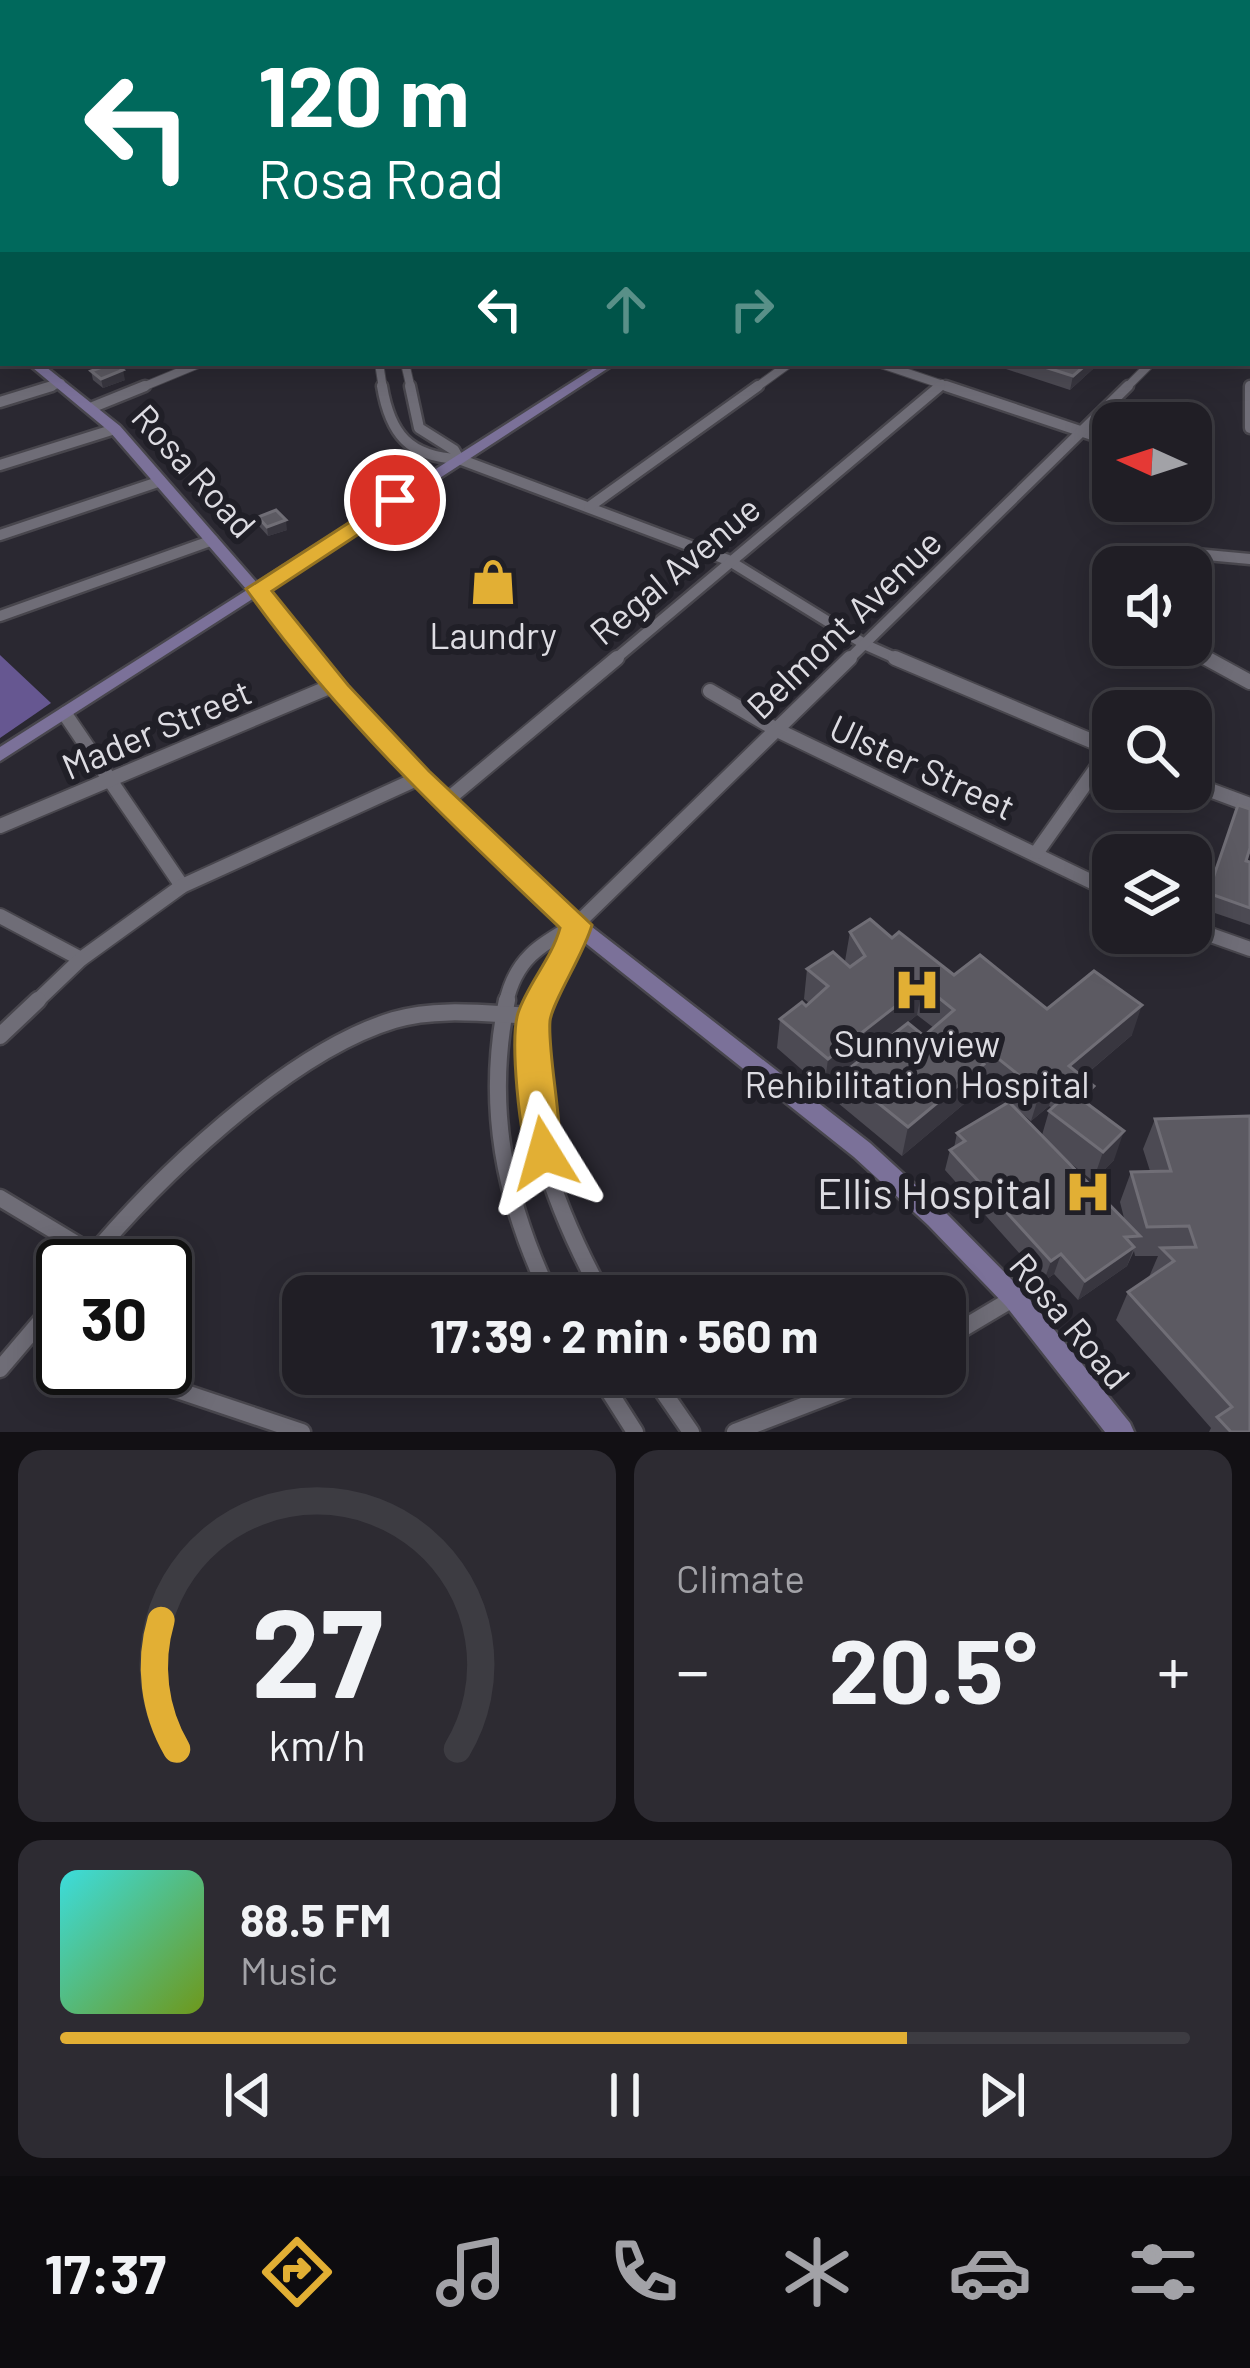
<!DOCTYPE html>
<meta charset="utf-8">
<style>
:root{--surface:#201e25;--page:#2d2b32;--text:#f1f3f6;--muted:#a2a2a7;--line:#3d3c42;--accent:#e2af34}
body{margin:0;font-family:Barlow,sans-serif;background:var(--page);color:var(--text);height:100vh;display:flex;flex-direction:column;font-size:45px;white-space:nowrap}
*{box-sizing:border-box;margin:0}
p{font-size:39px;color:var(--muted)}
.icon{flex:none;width:66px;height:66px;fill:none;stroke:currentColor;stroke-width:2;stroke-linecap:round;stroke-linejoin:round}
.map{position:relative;height:1432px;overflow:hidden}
.side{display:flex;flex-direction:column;gap:18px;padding:18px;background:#121014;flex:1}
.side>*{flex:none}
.top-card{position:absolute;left:0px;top:0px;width:1251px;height:366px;box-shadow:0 6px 30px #0003,0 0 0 3px var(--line);background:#00695c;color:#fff;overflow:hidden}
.needle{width:78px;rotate:273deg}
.buttons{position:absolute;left:1092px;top:402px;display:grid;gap:24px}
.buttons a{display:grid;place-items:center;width:120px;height:120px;border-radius:24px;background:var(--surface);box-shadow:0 6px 30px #0003,0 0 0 3px var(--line);font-size:60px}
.speed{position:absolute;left:36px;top:1239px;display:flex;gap:24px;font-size:60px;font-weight:700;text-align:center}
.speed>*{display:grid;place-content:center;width:156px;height:156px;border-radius:50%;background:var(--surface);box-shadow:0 6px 30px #0003,0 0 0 3px var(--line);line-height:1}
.speed .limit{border:6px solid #111;border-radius:18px;background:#fff;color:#111}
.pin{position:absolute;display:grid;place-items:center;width:102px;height:102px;color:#fff;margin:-51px;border:6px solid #fff;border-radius:50%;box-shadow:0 3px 12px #0007}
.me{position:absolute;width:132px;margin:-66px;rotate:352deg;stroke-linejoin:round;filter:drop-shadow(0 0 9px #0008)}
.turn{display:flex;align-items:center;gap:42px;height:252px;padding:0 60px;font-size:54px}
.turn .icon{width:156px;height:156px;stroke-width:2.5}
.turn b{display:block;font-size:84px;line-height:102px}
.lanes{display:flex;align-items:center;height:114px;padding:0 60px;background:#0003;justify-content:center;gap:60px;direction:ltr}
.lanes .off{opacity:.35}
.big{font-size:90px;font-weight:700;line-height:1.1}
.side .widget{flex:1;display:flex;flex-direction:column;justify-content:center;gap:18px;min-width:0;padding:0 42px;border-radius:24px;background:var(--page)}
.side .dial{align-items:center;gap:0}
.dial svg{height:312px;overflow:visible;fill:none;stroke:var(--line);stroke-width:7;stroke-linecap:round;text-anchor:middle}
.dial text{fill:var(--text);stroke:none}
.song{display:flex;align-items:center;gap:36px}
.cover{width:144px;height:144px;border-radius:18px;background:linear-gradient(135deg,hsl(180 70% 55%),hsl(80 70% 35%))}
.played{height:12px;border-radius:6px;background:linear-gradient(90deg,var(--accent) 75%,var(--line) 75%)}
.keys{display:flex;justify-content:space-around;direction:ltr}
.heat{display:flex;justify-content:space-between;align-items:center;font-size:66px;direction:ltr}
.side .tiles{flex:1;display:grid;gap:18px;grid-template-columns:1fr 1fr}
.widget:last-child{grid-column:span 2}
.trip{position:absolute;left:282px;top:1275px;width:684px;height:120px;border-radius:24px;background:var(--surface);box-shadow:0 6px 30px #0003,0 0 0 3px var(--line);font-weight:700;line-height:120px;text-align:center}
.dock{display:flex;height:192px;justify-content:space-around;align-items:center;background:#0d0c0f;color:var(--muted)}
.dock .icon{width:84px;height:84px}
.dock .selected{color:var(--accent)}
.dock b{font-size:54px;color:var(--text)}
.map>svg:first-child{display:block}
.forest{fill:#665791}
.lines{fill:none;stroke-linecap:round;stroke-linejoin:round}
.street-far4-casing{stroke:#48464d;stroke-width:9}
.street-far3-casing{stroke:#48464d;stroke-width:10}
.street-far2-casing{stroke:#48464d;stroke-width:15}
.street-far1-casing{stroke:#48464d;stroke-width:18}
.street-casing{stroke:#48464d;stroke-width:21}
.secondary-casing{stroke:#48464d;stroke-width:5}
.street-far4{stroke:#6f6d77;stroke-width:6}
.street-far3{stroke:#6f6d77;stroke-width:8}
.street-far2{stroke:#6f6d77;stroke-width:10}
.street-far1{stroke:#6f6d77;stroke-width:14}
.street{stroke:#6f6d77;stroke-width:16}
.secondary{fill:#7b7199;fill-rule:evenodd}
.wall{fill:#4c4a53;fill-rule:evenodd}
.shaded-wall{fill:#38363f}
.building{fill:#5c5a62;stroke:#706e76;stroke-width:3}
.route{fill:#e2af34;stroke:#937222;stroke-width:3}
.labels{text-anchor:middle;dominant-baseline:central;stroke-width:12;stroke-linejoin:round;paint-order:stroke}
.street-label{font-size:36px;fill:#dddce2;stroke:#201f27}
.poi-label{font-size:36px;fill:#dddce2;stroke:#201f27}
.near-poi-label{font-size:42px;fill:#dddce2;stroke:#201f27;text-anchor:end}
</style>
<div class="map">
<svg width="1250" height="1432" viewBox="0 0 1250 1432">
<rect width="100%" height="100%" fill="#2a2831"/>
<!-- forest -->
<polygon class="forest" points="0,655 51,703 0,738"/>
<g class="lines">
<defs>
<g id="street-far4">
<polyline points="583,0 589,3"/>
<polyline points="1060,2 1077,3"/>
</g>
<g id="street-far3">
<polyline points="379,363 383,389"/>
<polyline points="405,363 411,389"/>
<polyline points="878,363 955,389"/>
<polyline points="43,389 61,383"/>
<polyline points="138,389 201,363"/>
<polyline points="754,389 790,363"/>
<polyline points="936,389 942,384"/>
<polyline points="1125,389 1151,363"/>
</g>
<g id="street-far2">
<path d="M382 386C390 434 409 457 459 459L728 560 866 645 902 661"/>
<polyline points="410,386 419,428 454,450 459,459"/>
<polyline points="946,386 1113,442"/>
<polyline points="1250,386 1250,428"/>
<polyline points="0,402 52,386"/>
<polyline points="93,407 145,386"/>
<polyline points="0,465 115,429"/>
<polyline points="589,507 758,386"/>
<polyline points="0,535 161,481"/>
<polyline points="1168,567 1196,554 1250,559"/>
<polyline points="0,616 213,540"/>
<polyline points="1183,645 1211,661"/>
<polyline points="613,661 940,386"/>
<polyline points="847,661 1128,386"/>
</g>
<g id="street-far1">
<polyline points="895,658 1113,750"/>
<polyline points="1206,658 1250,682"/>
<polyline points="710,691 777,730 1113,892"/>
<polyline points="65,714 182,886"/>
<polyline points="1191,783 1250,805"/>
<polyline points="446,801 617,658"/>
<polyline points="0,826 334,685"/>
<polyline points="1037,852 1110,749"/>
<polyline points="0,916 81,959"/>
<polyline points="1191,928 1250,949"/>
<polyline points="35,1003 81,959 182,886 419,778"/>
<path d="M506 1003C515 960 539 945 576 925L850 658"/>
<polyline points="538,1003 576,926"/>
</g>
<g id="street">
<path d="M507 1000C485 1105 504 1200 550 1296"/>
<path d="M539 1000C504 1087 561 1220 603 1296"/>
<polyline points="0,1036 38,1000"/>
<polyline points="0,1198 93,1254"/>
<path d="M84 1266C154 1181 287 1052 394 1020 438 1007 488 1014 533 1016"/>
<polyline points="945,1339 1014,1298"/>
<polyline points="139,1368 171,1388 302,1432"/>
<polyline points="0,1369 63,1295"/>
<polyline points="598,1374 635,1432"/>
<polyline points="651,1374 691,1432"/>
<polyline points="735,1432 886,1374"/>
</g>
<g id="secondary">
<rect x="1248" y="43" width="2" height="6"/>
<rect x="0" y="58" width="3" height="6"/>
<rect x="1248" y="293" width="2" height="6"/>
<polygon points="0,335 3,336 3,346 0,345"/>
<polygon points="27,363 41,363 120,426 257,583 602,363 616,363 265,592 425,774 583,920 870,1143 944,1211 1022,1290 1130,1423 1134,1432 1105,1432 1006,1306 928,1225 854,1157 569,930 413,782 254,598 0,761 0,747 247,590 110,432"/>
</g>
</defs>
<!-- street-far4 casing -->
<use href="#street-far4" class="street-far4-casing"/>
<!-- street-far3 casing -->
<use href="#street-far3" class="street-far3-casing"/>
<!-- street-far2 casing -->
<use href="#street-far2" class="street-far2-casing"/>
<!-- street-far1 casing -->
<use href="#street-far1" class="street-far1-casing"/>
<!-- street casing -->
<use href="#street" class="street-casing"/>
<!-- secondary casing -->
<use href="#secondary" class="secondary-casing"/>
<!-- street-far4 -->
<use href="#street-far4" class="street-far4"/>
<!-- street-far3 -->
<use href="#street-far3" class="street-far3"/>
<!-- street-far2 -->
<use href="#street-far2" class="street-far2"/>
<!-- street-far1 -->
<use href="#street-far1" class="street-far1"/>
<!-- street -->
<use href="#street" class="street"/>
<!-- secondary -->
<use href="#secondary" class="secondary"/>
</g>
<!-- wall -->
<g class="wall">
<polygon points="988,363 1095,363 1094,368 1070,390"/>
<polygon points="91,371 125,380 103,388 93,380"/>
<polygon points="258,517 287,530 268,536 259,526"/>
<polygon points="1238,805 1250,809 1250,854 1248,854 1246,861 1250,862 1250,925 1203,909"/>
<path d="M850 932 892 938 954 975 1047 1009 1132 1035 1083 1077 1094 1086 1089 1104 1114 1160 1093 1181 1064 1158 1125 1222 1120 1202 1131 1172 1150 1171 1143 1149 1155 1119 1250 1116V1432H1209L1211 1428 1116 1320 1128 1292 1149 1277 1158 1256H1135L1134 1251 1127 1266 1078 1300 1054 1274 1044 1281 945 1170 950 1150 954 1148 957 1133 1008 1102 980 1080 977 1093 902 1156 838 1103 842 1075 824 1089 777 1048 780 1019 809 1003 804 999 807 969 848 965 845 961ZM917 1015 934 1028 924 1036 868 1054ZM1049 1106 1052 1108 1049 1111 1042 1135 1019 1111 1031 1121Z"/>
</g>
<!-- shaded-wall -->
<g class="shaded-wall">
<polygon points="1088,363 1095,363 1094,368 1070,390 1073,376"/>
<polygon points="123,370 125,380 103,388 101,379"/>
<polygon points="286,520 287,530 268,536 267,527"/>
<polygon points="923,985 917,1015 824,1089 828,1059"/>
<polygon points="1142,1005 1132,1035 1072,1086 1069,1066"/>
<polygon points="980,1044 973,1073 984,1064 977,1093 902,1156 908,1127"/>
<polygon points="1058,1076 1049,1106 1031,1121 1040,1092"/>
<polygon points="1094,1086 1085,1116 1081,1099"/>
<polygon points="1124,1131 1114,1160 1093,1181 1103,1152"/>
<polygon points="1134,1247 1127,1266 1078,1300 1085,1281"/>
<polygon points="1061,1254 1054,1274 1044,1281 1051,1261"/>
</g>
<!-- building -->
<g class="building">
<polygon points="113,363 123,370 101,379 91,371"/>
<polygon points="1032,363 1088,363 1073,376"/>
<polygon points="276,510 286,520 267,527 258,517"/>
<polygon points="1238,805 1250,809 1250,848 1246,861 1250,862 1250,908 1208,893"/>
<polygon points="870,919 892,938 899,932 954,975 980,955 1047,1009 1094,971 1142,1005 1069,1066 1094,1086 1081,1099 1124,1131 1103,1152 1049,1111 1074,1088 1058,1076 1040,1092 980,1044 973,1052 984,1064 908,1127 842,1074 908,1023 924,1036 954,1010 923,985 828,1059 780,1019 802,1002 806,1006 828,986 807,969 833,952 850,967 865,956 850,932"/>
<polygon points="1009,1102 1140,1236 1125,1237 1134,1247 1085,1281 1061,1254 1051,1261 950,1150 965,1141 957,1133"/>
<polygon points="1250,1116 1250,1432 1231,1432 1217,1417 1232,1407 1128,1292 1174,1261 1161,1248 1196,1247 1189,1226 1147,1227 1131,1172 1171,1171 1155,1119"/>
</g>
<!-- route -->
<path class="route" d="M395 493 403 495V505L272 591 348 685 429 771 592 925C584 954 552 1002 550 1021 547 1055 567 1142 557 1164L544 1168 531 1164C519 1139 510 1039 518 1013 528 983 551 960 560 928 447 821 336 716 246 589Z"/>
<!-- icons -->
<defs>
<symbol id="shop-bare" viewBox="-9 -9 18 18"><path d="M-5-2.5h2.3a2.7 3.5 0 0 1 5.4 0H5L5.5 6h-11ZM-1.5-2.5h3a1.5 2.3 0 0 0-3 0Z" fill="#e2af34" stroke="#201f27" stroke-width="2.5" paint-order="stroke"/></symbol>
<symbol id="hospital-bare" viewBox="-9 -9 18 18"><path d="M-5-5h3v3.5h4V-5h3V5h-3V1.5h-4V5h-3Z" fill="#e2af34" stroke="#201f27" stroke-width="2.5" paint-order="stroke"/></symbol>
</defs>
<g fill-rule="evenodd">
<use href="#shop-bare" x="460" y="549" width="66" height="66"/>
<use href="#hospital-bare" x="884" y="957" width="66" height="66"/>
<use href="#hospital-bare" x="1055" y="1159" width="66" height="66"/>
</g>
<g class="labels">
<!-- street labels -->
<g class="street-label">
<text transform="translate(195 470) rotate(48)">Rosa Road</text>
<text transform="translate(674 569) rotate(-40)">Regal Avenue</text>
<text transform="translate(843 623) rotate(-44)">Belmont Avenue</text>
<text transform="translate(156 728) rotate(-23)">Mader Street</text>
<text transform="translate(923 766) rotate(25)">Ulster Street</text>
<text transform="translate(1071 1320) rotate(50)">Rosa Road</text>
</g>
<!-- poi labels -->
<g class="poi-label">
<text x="493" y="634">Laundry</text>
<text x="917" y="1042">Sunnyview<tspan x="917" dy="41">Rehibilitation Hospital</tspan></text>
</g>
<!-- near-poi labels -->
<g class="near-poi-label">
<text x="1052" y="1192">Ellis Hospital</text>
</g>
</g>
</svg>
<div class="buttons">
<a><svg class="needle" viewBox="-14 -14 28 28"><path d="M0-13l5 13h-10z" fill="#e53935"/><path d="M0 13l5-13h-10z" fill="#a2a2a7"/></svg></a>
<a><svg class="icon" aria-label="sound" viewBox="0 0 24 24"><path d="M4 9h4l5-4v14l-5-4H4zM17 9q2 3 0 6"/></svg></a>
<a><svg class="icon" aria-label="search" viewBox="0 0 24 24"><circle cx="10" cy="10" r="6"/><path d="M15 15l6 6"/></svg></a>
<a><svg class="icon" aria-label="layers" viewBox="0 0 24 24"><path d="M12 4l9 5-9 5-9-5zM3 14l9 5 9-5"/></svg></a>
</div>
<div class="speed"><div class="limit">30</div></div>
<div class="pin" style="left:395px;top:500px;background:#d93025"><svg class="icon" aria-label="arrive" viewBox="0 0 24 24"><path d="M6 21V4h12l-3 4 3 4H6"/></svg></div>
<svg class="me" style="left:544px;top:1153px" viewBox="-20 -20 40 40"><path d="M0-17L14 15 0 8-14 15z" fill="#e2af34" stroke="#fff" stroke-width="4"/></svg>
<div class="trip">17:39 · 2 min · 560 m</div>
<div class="top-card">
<div class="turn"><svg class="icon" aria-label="left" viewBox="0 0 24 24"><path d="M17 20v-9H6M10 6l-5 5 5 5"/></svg><div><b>120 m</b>Rosa Road</div></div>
<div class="lanes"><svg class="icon" aria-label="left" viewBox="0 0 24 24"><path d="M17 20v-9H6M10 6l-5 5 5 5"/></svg><svg class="icon off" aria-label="ahead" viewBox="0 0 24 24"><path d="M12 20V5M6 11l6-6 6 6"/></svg><svg class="icon off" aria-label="right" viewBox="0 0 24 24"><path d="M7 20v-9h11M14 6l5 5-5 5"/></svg></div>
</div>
</div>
<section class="side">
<div class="tiles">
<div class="widget dial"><svg viewBox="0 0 100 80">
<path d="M14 69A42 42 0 1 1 86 69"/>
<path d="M14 69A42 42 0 0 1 10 36" stroke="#e2af34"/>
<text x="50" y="56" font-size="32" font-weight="700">27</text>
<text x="50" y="72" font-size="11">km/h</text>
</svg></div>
<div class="widget"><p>Climate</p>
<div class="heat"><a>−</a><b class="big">20.5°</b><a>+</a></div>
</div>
<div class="widget">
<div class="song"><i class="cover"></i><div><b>88.5 FM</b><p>Music</p></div></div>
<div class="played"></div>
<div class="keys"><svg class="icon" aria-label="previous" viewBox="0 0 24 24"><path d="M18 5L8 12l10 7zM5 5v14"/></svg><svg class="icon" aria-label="pause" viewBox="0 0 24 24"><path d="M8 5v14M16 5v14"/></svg><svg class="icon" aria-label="next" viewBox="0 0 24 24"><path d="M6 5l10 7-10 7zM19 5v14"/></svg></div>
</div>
</div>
</section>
<nav class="dock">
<b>17:37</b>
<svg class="icon selected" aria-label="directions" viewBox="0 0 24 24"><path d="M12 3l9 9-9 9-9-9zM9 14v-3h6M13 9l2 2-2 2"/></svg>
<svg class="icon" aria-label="music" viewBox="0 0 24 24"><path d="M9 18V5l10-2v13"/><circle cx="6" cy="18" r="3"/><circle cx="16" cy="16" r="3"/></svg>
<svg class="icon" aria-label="phone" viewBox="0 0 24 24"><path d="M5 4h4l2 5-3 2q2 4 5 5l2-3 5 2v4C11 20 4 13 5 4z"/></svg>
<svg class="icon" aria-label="climate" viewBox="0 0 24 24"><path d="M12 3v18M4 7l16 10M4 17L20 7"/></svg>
<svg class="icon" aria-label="car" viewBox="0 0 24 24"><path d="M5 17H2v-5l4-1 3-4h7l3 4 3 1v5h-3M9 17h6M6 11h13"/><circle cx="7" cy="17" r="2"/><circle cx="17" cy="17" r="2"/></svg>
<svg class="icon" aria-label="filters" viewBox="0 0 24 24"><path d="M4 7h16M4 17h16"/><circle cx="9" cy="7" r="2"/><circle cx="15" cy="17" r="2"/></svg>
</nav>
